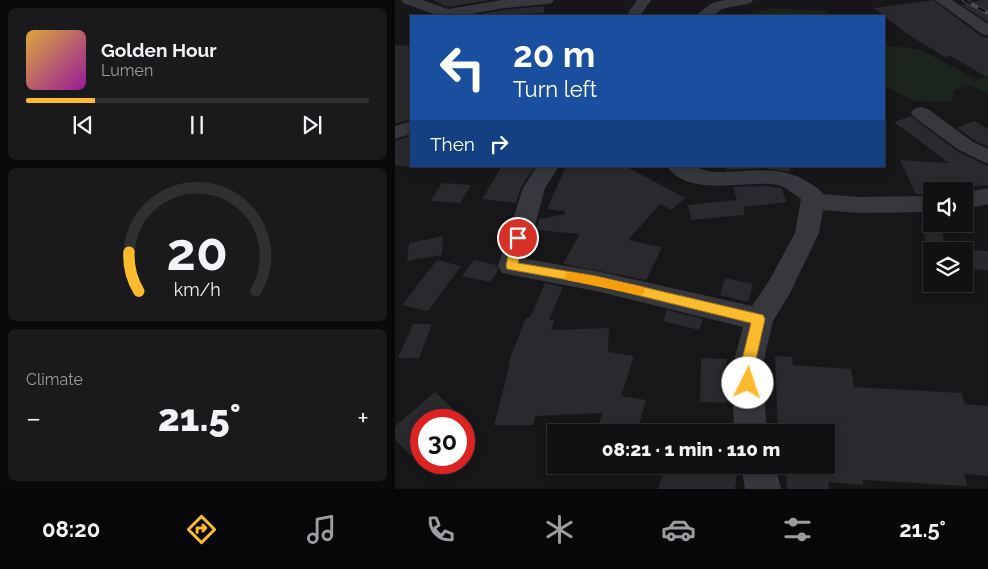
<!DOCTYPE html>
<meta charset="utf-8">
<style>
:root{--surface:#111013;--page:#1a191c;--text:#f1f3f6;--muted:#9c9da0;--line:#303033;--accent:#fbbb2c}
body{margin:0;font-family:Raleway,sans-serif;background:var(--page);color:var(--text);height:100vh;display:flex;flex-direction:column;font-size:19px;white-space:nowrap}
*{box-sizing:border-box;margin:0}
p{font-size:16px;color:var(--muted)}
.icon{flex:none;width:28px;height:28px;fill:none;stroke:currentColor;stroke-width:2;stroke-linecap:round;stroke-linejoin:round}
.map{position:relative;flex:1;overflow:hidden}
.side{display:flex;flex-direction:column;gap:8px;padding:8px;background:#09090a;width:395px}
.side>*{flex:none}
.guide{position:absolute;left:15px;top:15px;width:475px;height:152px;border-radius:0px;box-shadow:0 2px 12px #0003,0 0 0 1px var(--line);background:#1a4fa0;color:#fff;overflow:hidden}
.buttons{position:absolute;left:528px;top:182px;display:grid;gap:10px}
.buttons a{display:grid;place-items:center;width:50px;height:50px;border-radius:0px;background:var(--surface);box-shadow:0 2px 12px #0003,0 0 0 1px var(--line);font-size:25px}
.speed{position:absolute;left:15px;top:409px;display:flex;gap:10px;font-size:25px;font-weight:700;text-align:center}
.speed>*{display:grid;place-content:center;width:65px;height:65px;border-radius:50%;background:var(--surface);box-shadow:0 2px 12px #0003,0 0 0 1px var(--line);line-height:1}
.speed .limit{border:8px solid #d22;background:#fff;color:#111}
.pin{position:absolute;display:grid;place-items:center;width:42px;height:42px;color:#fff;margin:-21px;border:2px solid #fff;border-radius:50%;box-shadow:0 1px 5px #0007}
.me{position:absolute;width:55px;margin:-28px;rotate:4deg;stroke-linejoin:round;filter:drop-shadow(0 0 4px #0008)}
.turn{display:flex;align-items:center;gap:18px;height:105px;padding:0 20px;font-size:22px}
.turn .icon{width:65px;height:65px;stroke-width:2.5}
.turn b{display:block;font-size:35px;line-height:42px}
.then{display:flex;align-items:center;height:48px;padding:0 20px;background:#0003;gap:10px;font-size:19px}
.big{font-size:38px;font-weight:800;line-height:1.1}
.side .tile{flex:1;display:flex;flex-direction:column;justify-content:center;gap:8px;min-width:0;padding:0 18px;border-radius:8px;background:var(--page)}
.side .dial{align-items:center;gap:0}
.dial svg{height:130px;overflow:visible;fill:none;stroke:var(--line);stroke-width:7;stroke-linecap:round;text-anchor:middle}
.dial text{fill:var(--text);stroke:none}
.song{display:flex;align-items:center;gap:15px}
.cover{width:60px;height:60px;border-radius:8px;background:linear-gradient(135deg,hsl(40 70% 55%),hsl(300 70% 35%))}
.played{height:5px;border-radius:2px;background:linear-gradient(90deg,var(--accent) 20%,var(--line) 20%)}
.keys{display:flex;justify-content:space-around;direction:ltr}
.heat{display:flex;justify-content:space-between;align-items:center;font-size:28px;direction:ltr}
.trip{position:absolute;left:152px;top:424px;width:288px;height:50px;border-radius:0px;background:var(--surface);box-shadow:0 2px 12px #0003,0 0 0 1px var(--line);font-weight:800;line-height:50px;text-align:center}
.tab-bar{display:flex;height:80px;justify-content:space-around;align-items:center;background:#070608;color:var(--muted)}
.tab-bar .icon{width:35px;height:35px}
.tab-bar .active{color:var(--accent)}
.tab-bar b{font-size:22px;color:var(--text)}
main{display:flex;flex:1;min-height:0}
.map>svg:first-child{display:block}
.green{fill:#1c241e}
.building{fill:#2a292d}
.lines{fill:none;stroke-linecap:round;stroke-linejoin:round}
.minor{fill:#37383e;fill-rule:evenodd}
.rail-casing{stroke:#4a4c53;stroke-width:4}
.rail{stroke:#121114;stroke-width:2.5;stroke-dasharray:8;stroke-linecap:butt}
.route{fill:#fbbb2c;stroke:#a37a1d}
.slow{fill:#f59e0b}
</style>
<main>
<section class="side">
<div class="tile">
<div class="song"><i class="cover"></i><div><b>Golden Hour</b><p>Lumen</p></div></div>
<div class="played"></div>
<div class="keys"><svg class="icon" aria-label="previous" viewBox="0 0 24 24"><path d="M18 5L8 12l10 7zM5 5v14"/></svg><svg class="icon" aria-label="pause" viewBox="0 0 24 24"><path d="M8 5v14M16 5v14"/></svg><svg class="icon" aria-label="next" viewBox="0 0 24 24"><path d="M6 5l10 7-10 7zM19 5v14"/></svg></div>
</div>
<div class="tile dial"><svg viewBox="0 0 100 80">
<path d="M14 69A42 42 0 1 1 86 69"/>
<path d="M14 69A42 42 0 0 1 8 45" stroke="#fbbb2c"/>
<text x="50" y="56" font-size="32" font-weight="700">20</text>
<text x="50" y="72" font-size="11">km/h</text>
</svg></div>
<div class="tile"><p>Climate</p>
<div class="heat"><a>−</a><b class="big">21.5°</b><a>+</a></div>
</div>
</section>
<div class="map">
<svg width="593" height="489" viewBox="0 0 593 489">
<rect width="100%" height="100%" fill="#171619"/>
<!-- green -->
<g class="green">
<polygon points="376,8 429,11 439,16 349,16"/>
<polygon points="489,43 493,46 524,49 581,79 593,77 593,93 575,86 559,90 557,102 519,101 489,86"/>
</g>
<!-- building -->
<g class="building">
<polygon points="38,0 96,0 53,7"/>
<polygon points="538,0 586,36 593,38 593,78 556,56 550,57 512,34 479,8"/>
<polygon points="588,0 593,0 593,22 567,5"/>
<polygon points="149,6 149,13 74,16 109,10"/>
<polygon points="0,45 16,46 16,119 0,124"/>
<polygon points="516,116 563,152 593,166 593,185 546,189 547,191 536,191 536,194 521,194 505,160 554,163 499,122"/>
<polygon points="579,121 593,129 593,147 579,140 562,128"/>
<polygon points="16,136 16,167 0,165 0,141"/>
<polygon points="107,166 140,166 126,187 121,203 87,199"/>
<polygon points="171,166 230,166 290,198 276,210 265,204 233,240 267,247 251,280 168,264 185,234 141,230 144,219 170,214 170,211 152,209"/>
<polygon points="331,166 397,166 394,172 369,168 332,170"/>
<polygon points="47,183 76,185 65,203 35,201"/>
<polygon points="370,186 386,188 392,202 349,207 349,215 296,220 293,205 342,200 338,187"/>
<polygon points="530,214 536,214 536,224 544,224 551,246 532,245 526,224 534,224"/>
<polygon points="48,236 47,255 12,261 14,243"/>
<polygon points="569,250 593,251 593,270 569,269"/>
<polygon points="42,260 66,266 33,311 7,305"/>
<polygon points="79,260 101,265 103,270 95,282 67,276"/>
<polygon points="330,278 358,284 353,302 325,295"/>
<polygon points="150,283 168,287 154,320 160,320 156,330 214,328 213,352 239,356 226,396 251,400 242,432 224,432 226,427 204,423 208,413 140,416 138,425 99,425 115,363 113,363 131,318 135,318"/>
<polygon points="272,310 308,319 304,330 268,321"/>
<polygon points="18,324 37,324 24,358 3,358"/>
<polygon points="380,356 397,357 398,365 456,369 459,387 567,393 570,404 593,406 593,476 569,474 572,486 468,480 468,485 433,482 434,489 392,489 391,468 405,469 405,465 431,465 431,432 383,432"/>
<polygon points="306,358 332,359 332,403 305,402"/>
<polygon points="40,392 70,420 26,420 26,444 15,455 0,439 0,426"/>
<polygon points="271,465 301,465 342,473 340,489 263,489"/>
</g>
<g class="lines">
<!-- minor -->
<g class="minor">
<polygon points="6,0 27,0 53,9 107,0 159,0 157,3 152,4 109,8 65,16 44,16 8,3"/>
<polygon points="242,0 256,0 245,16 231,16"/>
<polygon points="330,0 358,0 356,3 327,9 317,16 300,16 317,3"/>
<polygon points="540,0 557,0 593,24 593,36 587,34"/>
<polygon points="526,107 533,109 578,142 593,149 593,164 564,150 519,117 516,113 519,109"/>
<polygon points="16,121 16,134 0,139 0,126"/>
<path d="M142 166H164L150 188 131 259 201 271 357 306 374 281 400 233 406 199C399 194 391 187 383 185 351 179 294 199 272 166 280 166 292 164 300 167 307 169 314 172 322 172 354 172 385 164 413 182 419 186 425 189 428 194L464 197 536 196V212L464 213 428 210 424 233 394 295 378 321 367 368 372 432H339L337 368 348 327 201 291 107 273 103 266 128 188Z"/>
<polygon points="593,188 593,204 569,209 569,193"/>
<polygon points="346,465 380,465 386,489 350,489"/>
</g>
<defs>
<polyline id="rail" points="569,0 593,13"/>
</defs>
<!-- rail casing -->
<use href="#rail" class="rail-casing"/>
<!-- rail -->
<use href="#rail" class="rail"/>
</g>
<!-- route -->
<polygon class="route" points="123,234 129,238 123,263 201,276 368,315 370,319 359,368 360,383 358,387 353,389 348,387 345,368 356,323 201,285 112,269 111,266 117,238"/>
<!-- slow -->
<polygon class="slow" points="176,272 244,286 248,287 250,290 248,294 244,295 176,281 172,280 170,276 172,273"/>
</svg>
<div class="buttons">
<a><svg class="icon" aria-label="sound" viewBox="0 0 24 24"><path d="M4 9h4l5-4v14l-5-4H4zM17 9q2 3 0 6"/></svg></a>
<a><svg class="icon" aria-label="layers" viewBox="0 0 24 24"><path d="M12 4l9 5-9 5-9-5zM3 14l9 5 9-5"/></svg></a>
</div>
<div class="speed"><div class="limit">30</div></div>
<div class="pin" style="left:123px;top:238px;background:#d93025"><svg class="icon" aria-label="arrive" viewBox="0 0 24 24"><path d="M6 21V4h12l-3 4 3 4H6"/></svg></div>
<svg class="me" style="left:353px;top:383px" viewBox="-20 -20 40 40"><circle r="19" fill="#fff"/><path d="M0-13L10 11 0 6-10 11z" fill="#fbbb2c"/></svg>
<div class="trip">08:21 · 1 min · 110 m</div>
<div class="guide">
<div class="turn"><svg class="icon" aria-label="left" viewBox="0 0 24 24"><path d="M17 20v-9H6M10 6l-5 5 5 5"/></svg><div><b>20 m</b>Turn left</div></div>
<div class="then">Then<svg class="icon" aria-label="right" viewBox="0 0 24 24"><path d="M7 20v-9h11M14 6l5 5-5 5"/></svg></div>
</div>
</div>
</main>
<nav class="tab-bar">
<b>08:20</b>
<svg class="icon active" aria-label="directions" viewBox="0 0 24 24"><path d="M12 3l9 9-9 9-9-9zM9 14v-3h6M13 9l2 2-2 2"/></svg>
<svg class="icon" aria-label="music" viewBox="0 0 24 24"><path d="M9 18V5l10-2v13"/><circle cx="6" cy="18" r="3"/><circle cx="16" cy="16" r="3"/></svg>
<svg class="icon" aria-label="phone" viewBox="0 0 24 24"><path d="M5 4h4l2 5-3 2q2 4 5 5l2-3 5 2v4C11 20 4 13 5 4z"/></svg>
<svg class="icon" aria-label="climate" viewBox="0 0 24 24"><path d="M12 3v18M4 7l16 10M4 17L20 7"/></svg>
<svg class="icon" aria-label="car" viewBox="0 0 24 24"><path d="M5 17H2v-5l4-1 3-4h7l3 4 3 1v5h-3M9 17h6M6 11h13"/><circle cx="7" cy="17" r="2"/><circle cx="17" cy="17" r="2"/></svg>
<svg class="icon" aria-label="filters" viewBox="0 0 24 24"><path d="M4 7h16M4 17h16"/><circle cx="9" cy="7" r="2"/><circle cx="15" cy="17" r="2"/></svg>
<b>21.5°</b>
</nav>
